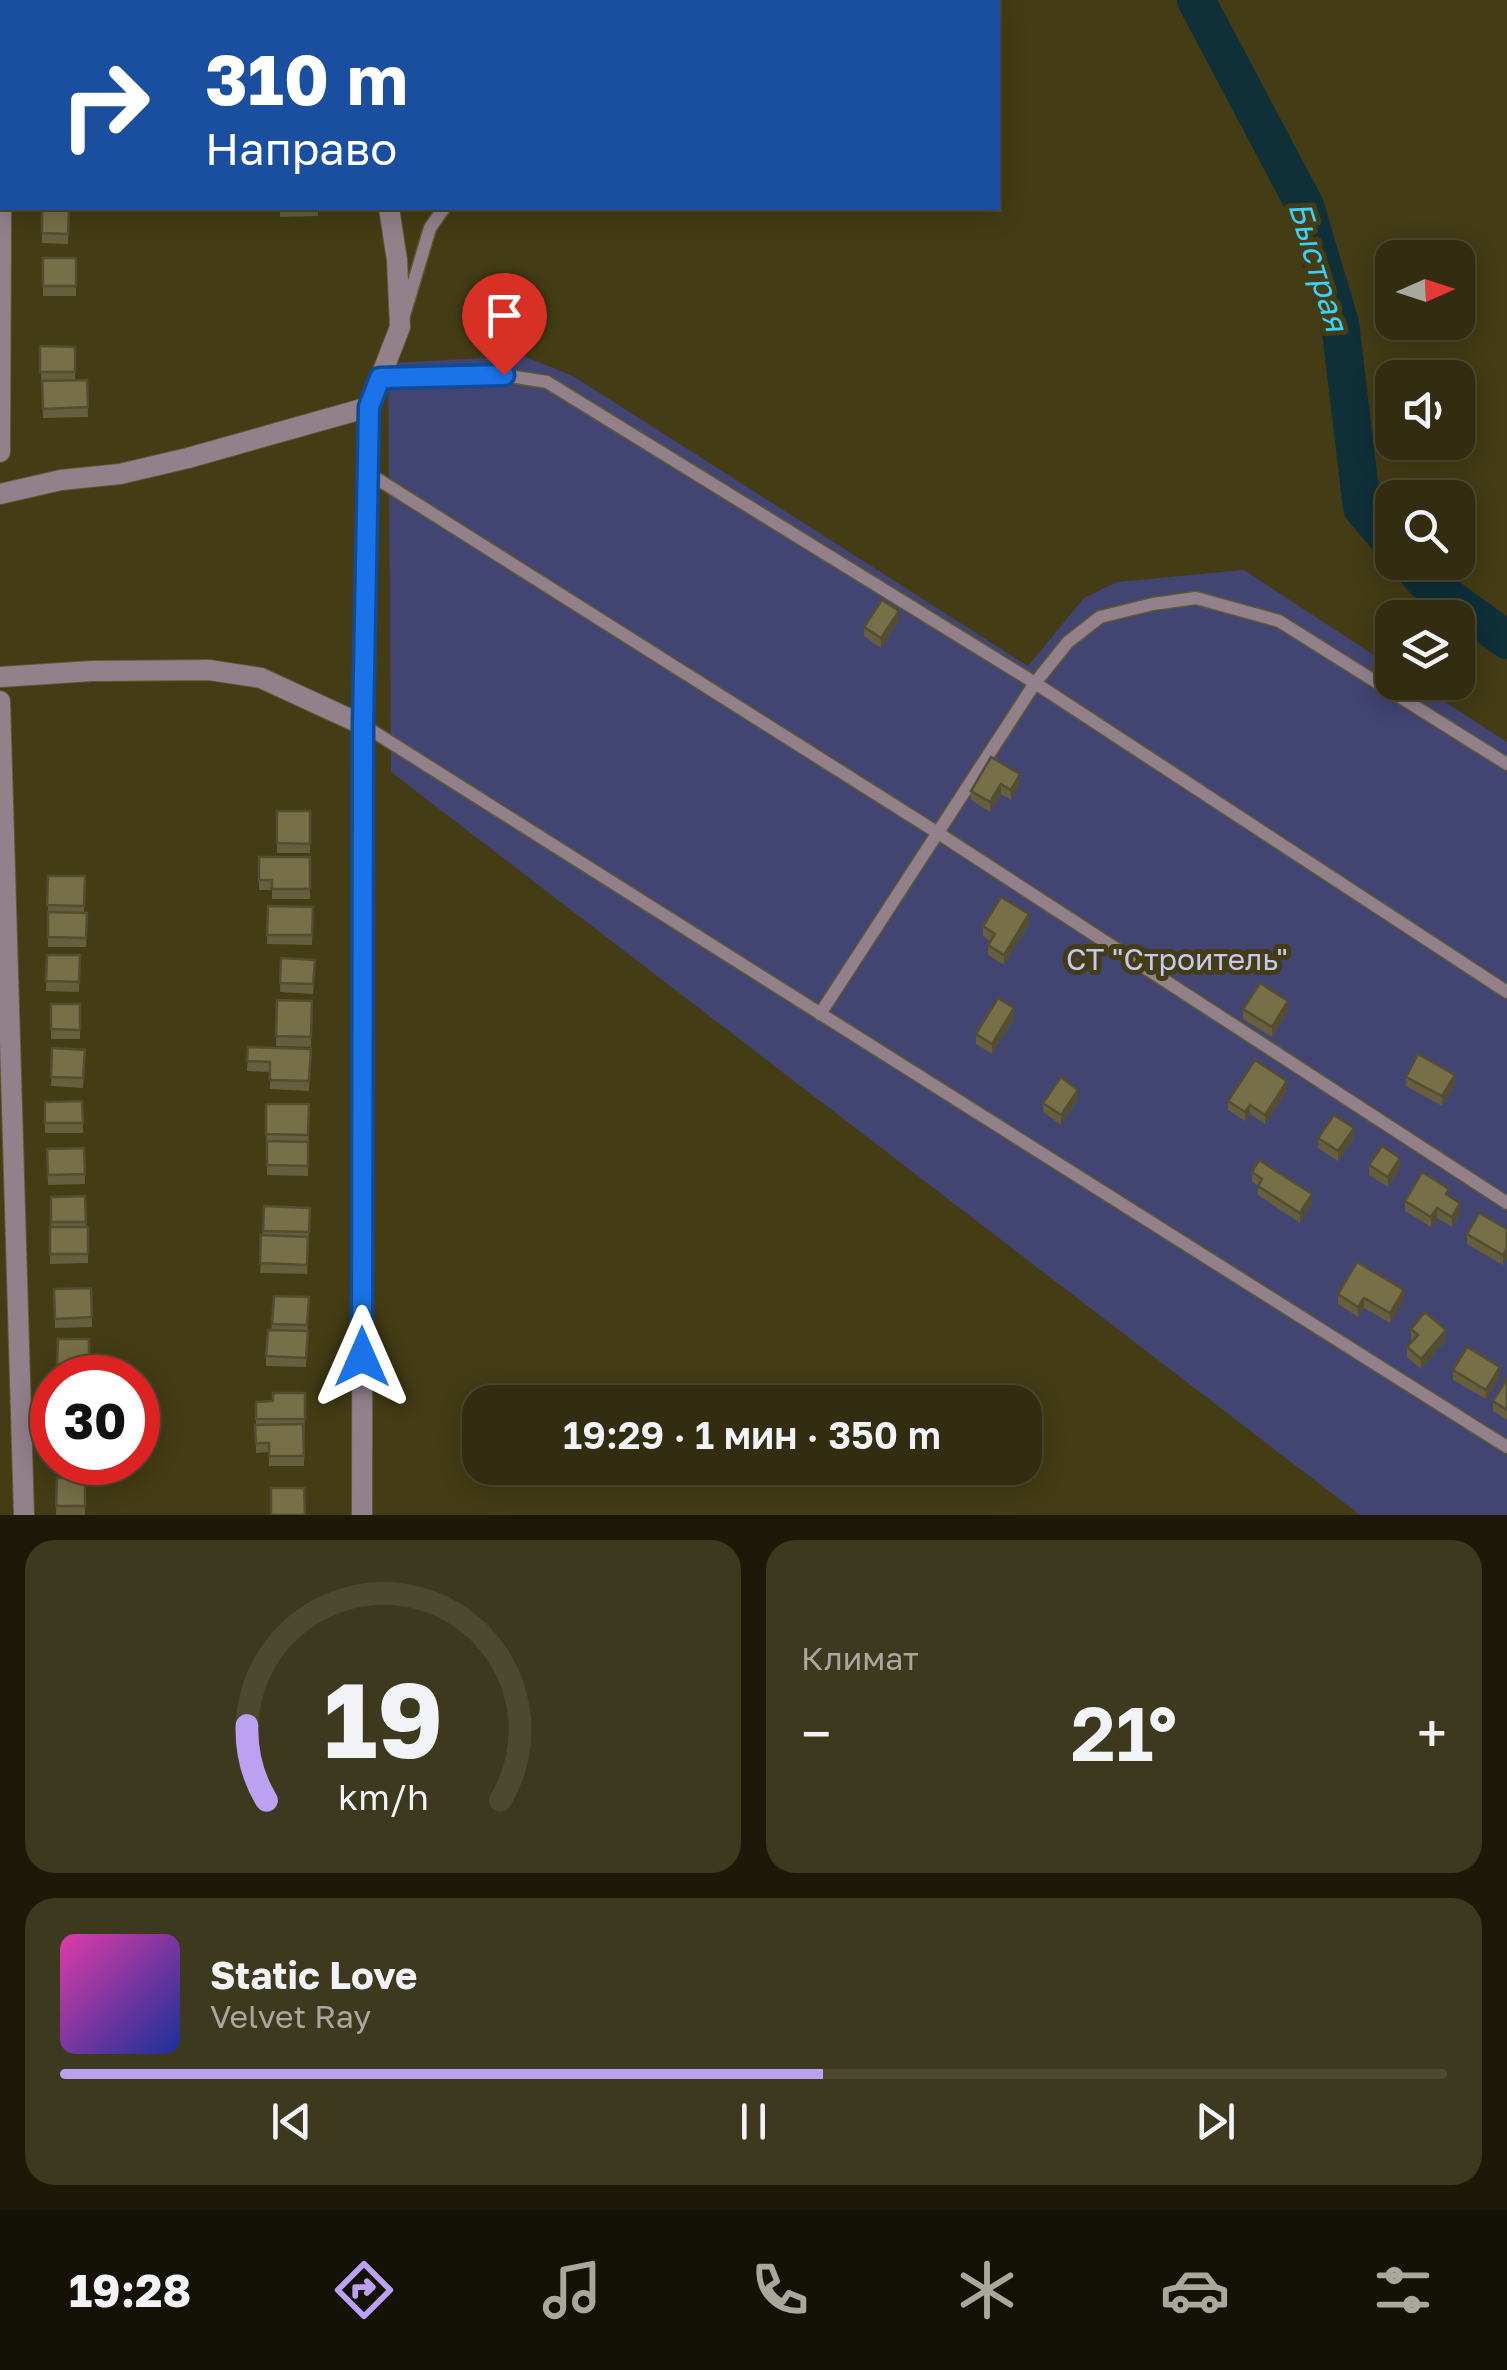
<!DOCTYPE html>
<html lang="ru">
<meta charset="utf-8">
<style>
:root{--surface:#322d10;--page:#3d391e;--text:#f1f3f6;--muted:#a8a89f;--line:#4d4930;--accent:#bca0f2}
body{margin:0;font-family:"Golos Text",sans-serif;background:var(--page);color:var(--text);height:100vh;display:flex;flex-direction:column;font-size:38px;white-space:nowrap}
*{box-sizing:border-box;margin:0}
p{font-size:32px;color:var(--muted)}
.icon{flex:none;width:55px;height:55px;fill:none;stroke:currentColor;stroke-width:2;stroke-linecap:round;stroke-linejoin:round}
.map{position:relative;height:1515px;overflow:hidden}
.side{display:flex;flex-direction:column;gap:25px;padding:25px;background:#1c1909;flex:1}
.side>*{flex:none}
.banner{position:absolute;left:0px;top:0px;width:1000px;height:210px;box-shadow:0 5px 25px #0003,0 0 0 2px var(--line);background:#1a4fa0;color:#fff;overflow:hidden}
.needle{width:65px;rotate:87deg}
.fabs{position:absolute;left:1375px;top:240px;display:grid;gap:20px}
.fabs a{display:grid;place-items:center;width:100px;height:100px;border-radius:20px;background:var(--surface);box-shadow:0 5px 25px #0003,0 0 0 2px var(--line);font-size:50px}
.speed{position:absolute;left:30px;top:1355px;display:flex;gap:20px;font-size:50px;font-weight:700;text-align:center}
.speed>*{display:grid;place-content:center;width:130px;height:130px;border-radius:50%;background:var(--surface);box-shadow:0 5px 25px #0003,0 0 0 2px var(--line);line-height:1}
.speed .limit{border:15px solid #d22;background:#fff;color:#111}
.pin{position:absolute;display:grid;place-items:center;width:85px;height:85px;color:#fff;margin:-102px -42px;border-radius:50% 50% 50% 0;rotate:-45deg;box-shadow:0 0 10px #0007}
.pin .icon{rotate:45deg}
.me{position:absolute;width:110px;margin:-55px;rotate:0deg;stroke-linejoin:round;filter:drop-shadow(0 0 8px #0008)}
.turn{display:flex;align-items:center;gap:35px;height:210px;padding:0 40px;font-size:45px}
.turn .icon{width:130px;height:130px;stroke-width:2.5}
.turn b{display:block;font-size:70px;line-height:85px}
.big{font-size:75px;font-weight:600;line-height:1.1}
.side .card{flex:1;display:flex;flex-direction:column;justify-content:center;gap:15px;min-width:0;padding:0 35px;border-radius:30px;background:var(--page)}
.side .dial{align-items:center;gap:0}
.dial svg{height:260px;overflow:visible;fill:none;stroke:var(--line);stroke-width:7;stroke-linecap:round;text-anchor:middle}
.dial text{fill:var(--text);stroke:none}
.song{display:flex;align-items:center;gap:30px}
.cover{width:120px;height:120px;border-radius:15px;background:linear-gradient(135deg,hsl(320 70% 55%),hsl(230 70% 35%))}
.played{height:10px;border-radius:5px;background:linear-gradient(90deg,var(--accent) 55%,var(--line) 55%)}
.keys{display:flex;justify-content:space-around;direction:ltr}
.heat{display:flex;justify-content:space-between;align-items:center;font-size:55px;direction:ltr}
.side .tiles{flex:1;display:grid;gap:25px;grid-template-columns:1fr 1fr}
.card:last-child{grid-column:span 2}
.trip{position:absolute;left:462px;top:1385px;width:580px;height:100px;border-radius:30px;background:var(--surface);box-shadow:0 5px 25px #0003,0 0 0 2px var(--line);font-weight:600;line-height:100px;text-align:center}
.menu{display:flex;height:160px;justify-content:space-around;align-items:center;background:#141206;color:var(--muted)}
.menu .icon{width:70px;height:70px}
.menu .active{color:var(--accent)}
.menu b{font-size:45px;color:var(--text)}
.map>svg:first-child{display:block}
.green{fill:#424472}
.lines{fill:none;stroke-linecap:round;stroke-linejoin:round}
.river{stroke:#0f2f39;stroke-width:38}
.lane-casing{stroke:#5e5834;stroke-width:15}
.street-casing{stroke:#5e5834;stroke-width:22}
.lane{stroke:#92818b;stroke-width:12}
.street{stroke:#92818b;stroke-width:20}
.wall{fill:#655f3e}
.shaded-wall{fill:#534e32}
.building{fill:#766f48;stroke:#534e32;stroke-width:2.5}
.route-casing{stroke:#114b97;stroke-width:25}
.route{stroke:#1a73e8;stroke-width:18}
.labels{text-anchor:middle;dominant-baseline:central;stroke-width:10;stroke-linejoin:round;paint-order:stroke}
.park-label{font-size:30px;fill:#c5c9ef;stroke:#433c15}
.water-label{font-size:32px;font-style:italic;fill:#3ad2fa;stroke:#433c15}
</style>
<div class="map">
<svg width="1507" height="1515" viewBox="0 0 1507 1515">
<rect width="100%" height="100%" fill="#433c15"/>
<!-- green -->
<polygon class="green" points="523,356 573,376 1028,666 1084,598 1117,582 1244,570 1392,667 1392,682 1416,683 1507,742 1507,1515 1360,1515 391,772 388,363"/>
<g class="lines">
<!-- river -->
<g class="river">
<polyline points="1196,0 1305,206 1340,323 1362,508 1392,543"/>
<polyline points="1409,562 1424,580 1507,640"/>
</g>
<defs>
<g id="lane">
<polyline points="930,2 931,0"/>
<polyline points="404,315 430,228 444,208"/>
<polyline points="380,378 503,375 547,382 1035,683 1507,992"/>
<polyline points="368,473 938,833 1507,1203"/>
<polyline points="363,725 1507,1447"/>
<polyline points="820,1014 1035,683 1068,642 1100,617 1153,604 1196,598 1279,621 1507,764"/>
</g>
<g id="street">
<polyline points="328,0 328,2"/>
<polyline points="0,452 2,0"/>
<polyline points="0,494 61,480 120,474 188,458 369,407"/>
<polyline points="0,677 92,671 209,670 261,678 363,725"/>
<polyline points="0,701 24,1515"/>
<polyline points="362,1515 363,725 369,407 400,327 397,260 389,208"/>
</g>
</defs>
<!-- lane casing -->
<use href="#lane" class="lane-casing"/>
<!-- street casing -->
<use href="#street" class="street-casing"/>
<!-- lane -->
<use href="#lane" class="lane"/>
<!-- street -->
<use href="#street" class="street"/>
</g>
<!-- wall -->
<g class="wall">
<polygon points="42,208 69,208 68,244 42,243"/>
<polygon points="280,208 318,208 318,216 280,217"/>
<rect x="43" y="258" width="33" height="38"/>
<polygon points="40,346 75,347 75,380 87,380 88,417 43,418"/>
<polygon points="899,621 881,648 864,636 864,627"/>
<polygon points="1020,774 1020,784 1011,800 1001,794 990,812 971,800 971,791"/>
<rect x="277" y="811" width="33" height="42"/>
<polygon points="259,857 310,857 310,899 272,899 272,890 259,890"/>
<polygon points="48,876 85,876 84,913 87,913 86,947 48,947"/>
<polygon points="268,906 313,907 312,945 267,944"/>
<polygon points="1029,924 1004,965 988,955 988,945 990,941 983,936 983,926"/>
<polygon points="47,955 80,955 79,992 46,991"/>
<polygon points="281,958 315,960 313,994 280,992"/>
<polygon points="277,1000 312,1001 311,1047 276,1046"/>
<rect x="51" y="1004" width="29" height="35"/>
<polygon points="1243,1009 1288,1011 1272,1037 1243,1019"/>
<polygon points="1014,1018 992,1054 976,1044 976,1034"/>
<polygon points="248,1047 311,1049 309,1091 270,1089 270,1072 247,1071"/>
<polygon points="52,1048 85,1050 83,1088 51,1086"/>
<polygon points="1406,1077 1455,1084 1442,1106 1406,1086"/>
<polygon points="1287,1091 1265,1124 1250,1114 1245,1121 1228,1110 1228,1101"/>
<polygon points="1078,1099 1061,1125 1043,1112 1043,1103"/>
<polygon points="82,1101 83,1133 45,1133 45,1102"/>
<polygon points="266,1104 309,1104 308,1176 267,1175"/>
<polygon points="1318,1138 1354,1138 1338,1161 1318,1148"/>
<polygon points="84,1148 85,1184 48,1185 47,1149"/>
<polygon points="1369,1165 1400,1168 1388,1187 1369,1175"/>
<polygon points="1252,1172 1312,1204 1300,1223 1258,1195 1258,1186 1252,1182"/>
<polygon points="85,1196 86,1227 88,1227 88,1263 50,1264 51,1197"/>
<polygon points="1449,1196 1460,1213 1452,1227 1437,1218 1431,1227 1405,1211 1405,1201"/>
<polygon points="264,1206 310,1208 307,1274 260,1273"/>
<polygon points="1507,1229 1507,1258 1503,1265 1467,1244 1467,1234"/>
<polygon points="54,1289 92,1317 92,1327 55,1328"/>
<polygon points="1338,1294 1404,1299 1390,1323 1364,1308 1358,1317 1338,1304"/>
<polygon points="309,1297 306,1367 266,1366 266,1356 272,1324"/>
<polygon points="1411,1329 1446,1340 1421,1369 1407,1357 1407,1347 1413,1340 1411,1339"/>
<polygon points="58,1339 89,1339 89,1369 58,1378"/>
<polygon points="1453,1370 1500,1376 1486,1399 1453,1380"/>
<polygon points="1507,1379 1507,1420 1493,1411 1493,1401"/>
<polygon points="305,1393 304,1466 269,1466 269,1452 256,1453 256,1402 273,1401"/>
<polygon points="59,1462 92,1462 92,1471 59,1470"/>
<polygon points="57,1478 85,1478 85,1515 56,1515"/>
</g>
<!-- shaded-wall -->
<g class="shaded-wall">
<polygon points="899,611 899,621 881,648 881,638"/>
<polygon points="1020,774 1020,784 1011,800 1011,790"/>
<polygon points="1001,784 1001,794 990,812 990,802"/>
<polygon points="1029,914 1029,924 1004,965 1004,955"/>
<polygon points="1288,1001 1288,1011 1272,1037 1272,1027"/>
<polygon points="1014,1008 1014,1018 992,1054 992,1044"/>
<polygon points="1455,1075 1455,1084 1442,1106 1442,1096"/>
<polygon points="1287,1081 1287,1091 1265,1124 1265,1115"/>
<polygon points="1078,1090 1078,1099 1061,1125 1061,1115"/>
<polygon points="1250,1105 1250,1114 1245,1121 1245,1112"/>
<polygon points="1354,1128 1354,1138 1338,1161 1338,1151"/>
<polygon points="1400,1158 1400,1168 1388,1187 1388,1177"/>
<polygon points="1312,1194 1312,1204 1300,1223 1300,1213"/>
<polygon points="1460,1203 1460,1213 1452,1227 1452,1217"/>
<polygon points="1437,1208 1437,1218 1431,1227 1431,1217"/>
<polygon points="1507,1248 1507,1258 1503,1265 1503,1255"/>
<polygon points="1404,1290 1404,1299 1390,1323 1390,1313"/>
<polygon points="1364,1298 1364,1308 1358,1317 1358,1307"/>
<polygon points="1446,1330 1446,1340 1421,1369 1421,1359"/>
<polygon points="1500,1367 1500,1376 1486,1399 1486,1390"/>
</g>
<!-- building -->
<g class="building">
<polygon points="230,0 269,0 269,2 231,2"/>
<polygon points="42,208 69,208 68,234 42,233"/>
<rect x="43" y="258" width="33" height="28"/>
<polygon points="40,346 75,347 75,372 40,372"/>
<polygon points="87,380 88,407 43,409 42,381"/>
<polygon points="882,600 899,611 881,638 864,627"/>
<polygon points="991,757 1020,774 1011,790 1001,784 990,802 971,791"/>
<polygon points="277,811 310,811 310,844 277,843"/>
<polygon points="259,857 310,857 310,889 272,889 272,880 259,880"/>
<polygon points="48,876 85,876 84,906 47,905"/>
<polygon points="1001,897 1029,914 1004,955 988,945 995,934 983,926"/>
<polygon points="268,906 313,907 312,935 267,935"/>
<polygon points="48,912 87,913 86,938 48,937"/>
<polygon points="47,955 80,955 79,982 46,981"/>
<polygon points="281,958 315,960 313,984 280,983"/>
<polygon points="1260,983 1288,1001 1272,1027 1243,1009"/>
<polygon points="998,998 1014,1008 992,1044 976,1034"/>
<polygon points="277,1000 312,1001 311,1037 276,1036"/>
<polygon points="51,1004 80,1004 80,1030 51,1029"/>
<polygon points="248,1047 311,1049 309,1081 270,1080 270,1062 247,1061"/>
<polygon points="52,1048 85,1050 83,1078 51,1077"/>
<polygon points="1418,1054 1455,1075 1442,1096 1406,1077"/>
<polygon points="1255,1060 1287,1081 1265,1115 1250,1105 1245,1112 1228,1101"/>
<polygon points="1061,1077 1078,1090 1061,1115 1043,1103"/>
<polygon points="82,1101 83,1123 45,1123 45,1102"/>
<polygon points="266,1104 309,1104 308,1135 266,1134"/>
<polygon points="1334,1115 1354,1128 1338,1151 1318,1138"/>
<polygon points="267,1141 308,1142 308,1166 267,1165"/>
<polygon points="1382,1146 1400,1158 1388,1177 1369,1165"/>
<polygon points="84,1148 85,1174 48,1175 47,1149"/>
<polygon points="1259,1160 1312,1194 1300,1213 1258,1186 1262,1179 1252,1172"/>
<polygon points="1422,1172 1449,1189 1446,1194 1460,1203 1452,1217 1437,1208 1431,1217 1405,1201"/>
<polygon points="85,1196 86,1222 51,1222 51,1197"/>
<polygon points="264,1206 310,1208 309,1232 263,1231"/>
<polygon points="1479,1213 1507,1229 1507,1248 1503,1255 1467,1234"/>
<rect x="50" y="1227" width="38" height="27"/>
<polygon points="261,1235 308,1237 307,1265 260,1263"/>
<polygon points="1357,1262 1404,1290 1390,1313 1364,1298 1358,1307 1338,1294"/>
<polygon points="91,1288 92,1317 55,1319 54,1289"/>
<polygon points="274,1296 309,1297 307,1325 272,1324"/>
<polygon points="1425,1312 1446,1330 1421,1359 1407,1347 1418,1335 1411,1329"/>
<polygon points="268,1330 308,1331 306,1358 266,1356"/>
<polygon points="58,1339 89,1339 89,1364 57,1364"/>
<polygon points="1467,1347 1500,1367 1486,1390 1453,1370"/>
<rect x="58" y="1369" width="34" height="9"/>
<polygon points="1507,1379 1507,1410 1493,1401"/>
<polygon points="273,1393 305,1393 305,1419 256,1419 256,1402 273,1401"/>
<polygon points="303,1424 304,1456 269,1456 269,1443 256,1443 255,1425"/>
<polygon points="57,1478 85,1478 85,1506 56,1506"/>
<polygon points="271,1488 304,1488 305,1515 271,1515"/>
</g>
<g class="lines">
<defs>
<polyline id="route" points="362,1357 363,725 369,407 380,378 504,375"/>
</defs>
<!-- route casing -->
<use href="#route" class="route-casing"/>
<!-- route -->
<use href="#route" class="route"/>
</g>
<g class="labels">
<!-- park labels -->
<g class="park-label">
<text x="1177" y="959">СТ "Строитель"</text>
</g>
<!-- water labels -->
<g class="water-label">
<text transform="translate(1319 266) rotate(73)">Быстрая</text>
</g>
</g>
</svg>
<div class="fabs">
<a><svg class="needle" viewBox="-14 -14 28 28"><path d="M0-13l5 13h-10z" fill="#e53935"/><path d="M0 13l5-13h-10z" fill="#a8a89f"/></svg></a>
<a><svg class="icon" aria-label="sound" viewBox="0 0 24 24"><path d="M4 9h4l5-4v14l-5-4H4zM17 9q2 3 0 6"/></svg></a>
<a><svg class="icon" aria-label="search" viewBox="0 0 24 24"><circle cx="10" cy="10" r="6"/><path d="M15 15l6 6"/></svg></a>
<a><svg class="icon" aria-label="layers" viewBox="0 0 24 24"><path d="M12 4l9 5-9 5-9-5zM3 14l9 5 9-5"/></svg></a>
</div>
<div class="speed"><div class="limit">30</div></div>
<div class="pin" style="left:504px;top:375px;background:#d93025"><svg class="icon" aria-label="arrive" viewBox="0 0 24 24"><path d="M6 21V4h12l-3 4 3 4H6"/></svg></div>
<svg class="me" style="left:362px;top:1357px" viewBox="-20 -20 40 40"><path d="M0-17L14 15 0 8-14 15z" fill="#1a73e8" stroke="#fff" stroke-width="4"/></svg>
<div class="trip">19:29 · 1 мин · 350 m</div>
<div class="banner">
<div class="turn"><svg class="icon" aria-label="right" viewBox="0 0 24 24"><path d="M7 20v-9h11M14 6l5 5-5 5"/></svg><div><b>310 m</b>Направо</div></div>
</div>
</div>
<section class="side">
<div class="tiles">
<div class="card dial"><svg viewBox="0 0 100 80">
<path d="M14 69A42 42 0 1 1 86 69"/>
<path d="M14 69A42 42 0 0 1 8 46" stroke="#bca0f2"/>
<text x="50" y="56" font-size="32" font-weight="700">19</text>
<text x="50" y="72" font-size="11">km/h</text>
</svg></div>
<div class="card"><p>Климат</p>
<div class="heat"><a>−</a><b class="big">21°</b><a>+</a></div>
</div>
<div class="card">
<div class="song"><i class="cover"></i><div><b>Static Love</b><p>Velvet Ray</p></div></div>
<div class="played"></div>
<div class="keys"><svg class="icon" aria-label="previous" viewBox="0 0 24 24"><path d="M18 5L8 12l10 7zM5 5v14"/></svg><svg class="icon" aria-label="pause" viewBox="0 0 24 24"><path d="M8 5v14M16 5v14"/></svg><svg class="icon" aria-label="next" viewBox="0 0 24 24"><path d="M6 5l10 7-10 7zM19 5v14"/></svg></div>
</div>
</div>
</section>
<nav class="menu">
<b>19:28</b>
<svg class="icon active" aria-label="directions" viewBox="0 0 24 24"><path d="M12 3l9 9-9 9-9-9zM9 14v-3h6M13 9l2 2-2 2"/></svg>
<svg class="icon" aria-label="music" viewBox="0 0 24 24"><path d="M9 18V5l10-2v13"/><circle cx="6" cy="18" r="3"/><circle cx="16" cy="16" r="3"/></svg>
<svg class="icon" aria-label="phone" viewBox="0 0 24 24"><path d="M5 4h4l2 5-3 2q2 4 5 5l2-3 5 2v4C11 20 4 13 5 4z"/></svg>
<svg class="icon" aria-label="climate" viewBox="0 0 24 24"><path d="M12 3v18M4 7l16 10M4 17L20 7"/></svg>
<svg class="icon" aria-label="car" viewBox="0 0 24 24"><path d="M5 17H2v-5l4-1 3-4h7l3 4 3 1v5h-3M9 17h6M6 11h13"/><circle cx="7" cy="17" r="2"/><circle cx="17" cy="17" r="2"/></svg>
<svg class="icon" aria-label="filters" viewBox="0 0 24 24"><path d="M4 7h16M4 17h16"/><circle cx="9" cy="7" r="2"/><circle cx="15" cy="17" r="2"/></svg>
</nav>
